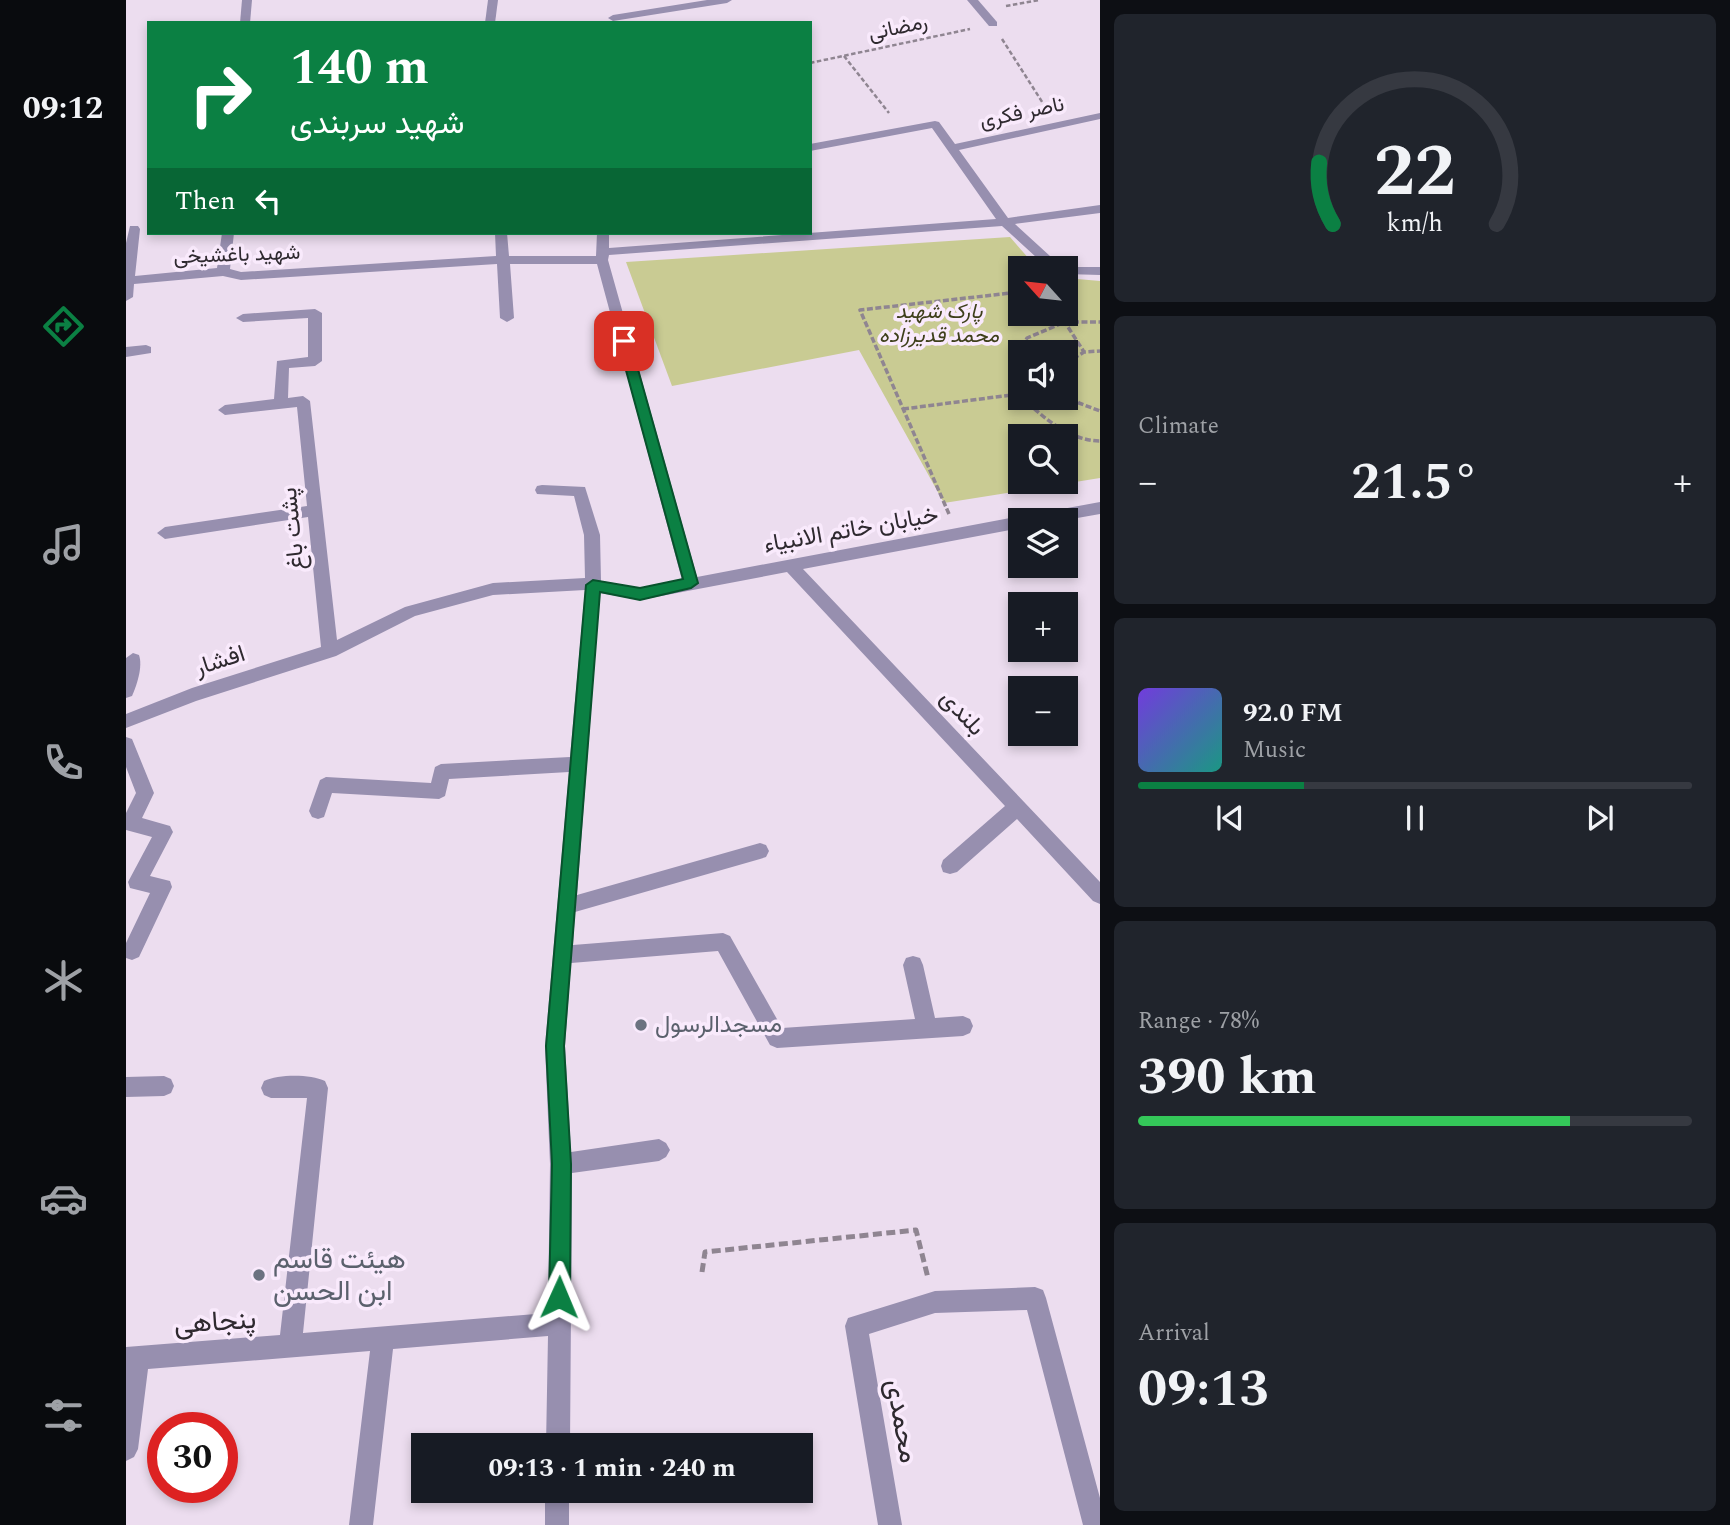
<!DOCTYPE html>
<meta charset="utf-8">
<style>
:root{--surface:#171b24;--page:#20242c;--text:#f1f3f6;--muted:#9ea1a6;--line:#363941;--accent:#0b8043}
body{margin:0;font-family:Spectral,Vazirmatn,serif;background:var(--page);color:var(--text);height:100vh;display:flex;flex-direction:column;font-size:26px;white-space:nowrap}
*{box-sizing:border-box;margin:0}
p{font-size:23px;color:var(--muted)}
.icon{flex:none;width:38px;height:38px;fill:none;stroke:currentColor;stroke-width:2;stroke-linecap:round;stroke-linejoin:round}
.map{position:relative;flex:1;overflow:hidden}
.drawer{display:flex;flex-direction:column;gap:14px;padding:14px;background:#0d0f14;width:630px}
.drawer>*{flex:none}
.banner{position:absolute;left:21px;top:21px;width:665px;height:214px;border-radius:0px;box-shadow:0 4px 10px #0003;background:#0b8043;color:#fff;overflow:hidden}
.needle{width:46px;rotate:297deg}
.tools{position:absolute;left:882px;top:256px;display:grid;gap:14px}
.tools a{display:grid;place-items:center;width:70px;height:70px;border-radius:0px;background:var(--surface);box-shadow:0 4px 10px #0003;font-size:35px}
.speed{position:absolute;left:21px;top:1412px;display:flex;gap:14px;font-size:35px;font-weight:700;text-align:center}
.speed>*{display:grid;place-content:center;width:91px;height:91px;border-radius:50%;background:var(--surface);box-shadow:0 4px 10px #0003;line-height:1}
.speed .limit{border:10px solid #d22;background:#fff;color:#111}
.pin{position:absolute;display:grid;place-items:center;width:60px;height:60px;color:#fff;margin:-30px;border-radius:14px;box-shadow:0 4px 10px #0006}
.me{position:absolute;width:77px;margin:-38px;rotate:1deg;stroke-linejoin:round;filter:drop-shadow(0 0 5px #0008)}
.turn{display:flex;align-items:center;gap:24px;height:147px;padding:0 28px;font-size:32px}
.turn .icon{width:91px;height:91px;stroke-width:2.5}
.turn b{display:block;font-size:49px;line-height:60px}
.then{display:flex;align-items:center;height:66px;padding:0 28px;background:#0003;gap:14px;font-size:26px}
.big{font-size:52px;font-weight:700;line-height:1.1}
.drawer .tile{flex:1;display:flex;flex-direction:column;justify-content:center;gap:10px;min-width:0;padding:0 24px;border-radius:10px;background:var(--page)}
.drawer .dial{align-items:center;gap:0}
.dial svg{height:182px;overflow:visible;fill:none;stroke:var(--line);stroke-width:7;stroke-linecap:round;text-anchor:middle}
.dial text{fill:var(--text);stroke:none}
.song{display:flex;align-items:center;gap:21px}
.cover{width:84px;height:84px;border-radius:10px;background:linear-gradient(135deg,hsl(260 70% 55%),hsl(170 70% 35%))}
.played{height:7px;border-radius:4px;background:linear-gradient(90deg,var(--accent) 30%,var(--line) 30%)}
.keys{display:flex;justify-content:space-around;direction:ltr}
.heat{display:flex;justify-content:space-between;align-items:center;font-size:38px;direction:ltr}
.charge{height:10px;border-radius:5px;background:linear-gradient(90deg,#34c759 78%,var(--line) 0)}
.trip{position:absolute;left:285px;top:1433px;width:402px;height:70px;border-radius:0px;background:var(--surface);box-shadow:0 4px 10px #0003;font-weight:700;line-height:70px;text-align:center}
main{display:flex;flex:1;min-height:0}
.tabs{display:flex;flex-direction:column;width:126px;justify-content:space-around;align-items:center;background:#090b0e;color:var(--muted)}
.tabs .icon{width:49px;height:49px}
.tabs .current{color:var(--accent)}
.tabs b{font-size:32px;color:var(--text)}
.map>svg:first-child{display:block}
.green{fill:#c9cb93;fill-rule:evenodd}
.lines{fill:none;stroke-linecap:round;stroke-linejoin:round}
.path-far2{stroke:#8f8591;stroke-width:2.5;stroke-dasharray:4.5 2.5;stroke-linecap:butt}
.path-far1{stroke:#8f8591;stroke-width:3.5;stroke-dasharray:6 2.5;stroke-linecap:butt}
.path{stroke:#8f8591;stroke-width:5;stroke-dasharray:9 4.5;stroke-linecap:butt}
.minor{fill:#978faf;fill-rule:evenodd}
.route{fill:#0b8043;stroke:#07532c;stroke-width:2}
.worship-dot{fill:#6b7280;stroke:#f9eafc;stroke-width:2.5}
.labels{text-anchor:middle;dominant-baseline:central;stroke-width:7;stroke-linejoin:round;paint-order:stroke}
.far-street-label{font-size:21px;fill:#2e292f;stroke:#f9eafc}
.far-park-label{font-size:21px;font-style:italic;fill:#3e3f1b;stroke:#f9eafc}
.street-label{font-size:24px;fill:#2e292f;stroke:#f9eafc}
.worship-label{font-size:24px;fill:#5b616d;stroke:#f9eafc;text-anchor:start}
.near-worship-label{font-size:28px;fill:#5b616d;stroke:#f9eafc;text-anchor:start}
.near-street-label{font-size:28px;fill:#2e292f;stroke:#f9eafc}
</style>
<main>
<nav class="tabs">
<b>09:12</b>
<svg class="icon current" aria-label="directions" viewBox="0 0 24 24"><path d="M12 3l9 9-9 9-9-9zM9 14v-3h6M13 9l2 2-2 2"/></svg>
<svg class="icon" aria-label="music" viewBox="0 0 24 24"><path d="M9 18V5l10-2v13"/><circle cx="6" cy="18" r="3"/><circle cx="16" cy="16" r="3"/></svg>
<svg class="icon" aria-label="phone" viewBox="0 0 24 24"><path d="M5 4h4l2 5-3 2q2 4 5 5l2-3 5 2v4C11 20 4 13 5 4z"/></svg>
<svg class="icon" aria-label="climate" viewBox="0 0 24 24"><path d="M12 3v18M4 7l16 10M4 17L20 7"/></svg>
<svg class="icon" aria-label="car" viewBox="0 0 24 24"><path d="M5 17H2v-5l4-1 3-4h7l3 4 3 1v5h-3M9 17h6M6 11h13"/><circle cx="7" cy="17" r="2"/><circle cx="17" cy="17" r="2"/></svg>
<svg class="icon" aria-label="filters" viewBox="0 0 24 24"><path d="M4 7h16M4 17h16"/><circle cx="9" cy="7" r="2"/><circle cx="15" cy="17" r="2"/></svg>
</nav>
<div class="map">
<svg width="974" height="1525" viewBox="0 0 974 1525">
<rect width="100%" height="100%" fill="#ecddef"/>
<!-- green -->
<path class="green" d="M884 237 911 268H894V313H940V278L974 281V478L818 503 733 350 546 386 500 262ZM894 352H940V397H894ZM894 436H940V481H894Z"/>
<g class="lines">
<!-- path-far2 -->
<g class="path-far2">
<polyline points="880,6 913,0"/>
<polyline points="876,39 920,108"/>
<polyline points="718,56 763,113"/>
<polyline points="684,63 844,29"/>
</g>
<!-- path-far1 -->
<g class="path-far1">
<polyline points="933,313 958,352"/>
<polyline points="940,363 958,352 974,351"/>
<polyline points="940,390 953,403 974,411"/>
<polyline points="894,395 887,364 901,338 939,322 974,322"/>
<path d="M896 397C916 417 944 441 974 441"/>
<polyline points="777,409 893,394"/>
<polyline points="823,514 734,310 894,292"/>
</g>
<!-- path -->
<polyline class="path" points="576,1272 579,1252 790,1230 802,1278"/>
<!-- minor -->
<g class="minor">
<polygon points="116,0 126,0 124,23 114,23"/>
<polygon points="362,0 372,0 369,23 359,23"/>
<polygon points="581,0 606,0 601,3 487,21 482,18 487,15"/>
<polygon points="841,0 852,0 871,22 871,26 863,26"/>
<path d="M974 113V119L833 150 882 218 974 205V213L889 224 936 267H974V275L940 274V268H922L876 226 483 255 482 260 571 577 894 516 899 518 894 520V528L677 569 974 882V904L967 901 891 819 831 872 824 874 817 872 815 866 817 860 879 806 661 572 514 600 474 593 451 895 634 843 640 845 643 851 640 857 634 859 449 912 447 945 597 933 604 936 656 1028 789 1019 777 965 780 958 787 956 794 958 797 965 809 1018 837 1016 844 1019 847 1026 844 1033 837 1036 651 1048 644 1045 592 951 445 963 439 1046 445 1152 533 1139 540 1143 544 1150 540 1157 533 1161 446 1173 444 1446H420L422 1336 267 1349 247 1525H223L244 1351 22 1369 12 1449 8 1457 0 1461V1347L154 1335 181 1098H145L138 1095 135 1088 138 1081C153 1074 184 1074 199 1081L202 1088 177 1333 422 1313 424 1164 419 1046 443 772 323 779 319 796 313 799 206 793 198 817 192 819 186 817 183 811 194 780 200 777 305 783 309 767 315 764 444 757 459 590 367 595 289 616 210 656 70 701 0 728V714L66 688 195 647 182 517 39 539 31 533 39 527 181 506 171 407 99 415 92 410 99 405 148 399 151 361 182 357V318L117 322 110 318 117 314 189 309 196 313V361L189 366 163 368 162 398 177 396 184 401 211 640 279 607 367 583 459 578 458 535 448 496 411 494 409 490 411 486 416 485 459 487 474 535 475 581 514 588 556 580 471 264H384L388 318 381 322 374 318 371 264 115 280 97 276 8 284 7 297 0 301V243L4 226H12L14 229 9 276 91 268 96 233H108L104 269 115 272 370 256 369 233H381L383 256H470L471 233H483V248L870 219 806 128 684 151V144L809 121 813 122 829 144Z"/>
<polygon points="20,345 25,347 25,353 0,357 0,347"/>
<polygon points="974,502 974,514 940,520 902,520 909,514"/>
<path d="M7 653 13 655C17 666 11 685 6 696L0 698V658Z"/>
<polygon points="0,737 6,739 28,793 16,818 44,826 47,832 24,876 44,881 46,887 13,957 6,960 0,958 0,943 24,893 4,888 2,882 26,837 0,830 0,813 10,793 0,767"/>
<polygon points="38,1076 45,1079 48,1086 45,1093 38,1096 0,1097 0,1077"/>
<polygon points="909,1287 917,1290 920,1298 974,1498 974,1525 957,1525 901,1310 809,1313 743,1334 776,1525 752,1525 719,1326 722,1318 809,1291"/>
<rect x="419" y="1491" width="24" height="34"/>
</g>
</g>
<!-- route -->
<polygon class="route" points="498,336 504,341 572,583 565,588 514,600 474,592 438,1046 445,1164 444,1297 441,1305 433,1308 426,1305 423,1297 426,1164 420,1046 460,585 467,580 514,588 557,579 492,341"/>
<!-- markers -->
<g class="worship-dot">
<circle cx="515" cy="1025" r="7"/>
<circle cx="133" cy="1275" r="7"/>
</g>
<g class="labels">
<!-- far-street labels -->
<g class="far-street-label">
<text transform="translate(772 28) rotate(-12)">رمضانی</text>
<text transform="translate(896 113) rotate(-12)">ناصر فکری</text>
<text transform="translate(111 255) rotate(-2)">شهید باغشیخی</text>
</g>
<!-- far-park labels -->
<g class="far-park-label">
<text x="813" y="312">پارک شهید<tspan x="813" dy="24">محمد قدیرزاده</tspan></text>
</g>
<!-- street labels -->
<g class="street-label">
<text transform="translate(167 529) rotate(-96)">پشت باغ</text>
<text transform="translate(725 530) rotate(-10)">خیابان خاتم الانبیاء</text>
<text transform="translate(94 661) rotate(-18)">افشار</text>
<text transform="translate(836 713) rotate(47)">بلندی</text>
</g>
<!-- worship labels -->
<g class="worship-label">
<text x="529" y="1025">مسجدالرسول</text>
</g>
<!-- near-worship labels -->
<g class="near-worship-label">
<text x="147" y="1259">هیئت قاسم<tspan x="147" dy="32">ابن الحسن</tspan></text>
</g>
<!-- near-street labels -->
<g class="near-street-label">
<text transform="translate(89 1322) rotate(-4)">پنجاهی</text>
<text transform="translate(776 1421) rotate(80)">محمدی</text>
</g>
</g>
</svg>
<div class="tools">
<a><svg class="needle" viewBox="-14 -14 28 28"><path d="M0-13l5 13h-10z" fill="#e53935"/><path d="M0 13l5-13h-10z" fill="#9ea1a6"/></svg></a>
<a><svg class="icon" aria-label="sound" viewBox="0 0 24 24"><path d="M4 9h4l5-4v14l-5-4H4zM17 9q2 3 0 6"/></svg></a>
<a><svg class="icon" aria-label="search" viewBox="0 0 24 24"><circle cx="10" cy="10" r="6"/><path d="M15 15l6 6"/></svg></a>
<a><svg class="icon" aria-label="layers" viewBox="0 0 24 24"><path d="M12 4l9 5-9 5-9-5zM3 14l9 5 9-5"/></svg></a>
<a>+</a>
<a>−</a>
</div>
<div class="speed"><div class="limit">30</div></div>
<div class="pin" style="left:498px;top:341px;background:#d93025"><svg class="icon" aria-label="arrive" viewBox="0 0 24 24"><path d="M6 21V4h12l-3 4 3 4H6"/></svg></div>
<svg class="me" style="left:433px;top:1297px" viewBox="-20 -20 40 40"><path d="M0-17L14 15 0 8-14 15z" fill="#0b8043" stroke="#fff" stroke-width="4"/></svg>
<div class="trip">09:13 · 1 min · 240 m</div>
<div class="banner">
<div class="turn"><svg class="icon" aria-label="right" viewBox="0 0 24 24"><path d="M7 20v-9h11M14 6l5 5-5 5"/></svg><div><b>140 m</b>شهید سربندی</div></div>
<div class="then">Then<svg class="icon" aria-label="left" viewBox="0 0 24 24"><path d="M17 20v-9H6M10 6l-5 5 5 5"/></svg></div>
</div>
</div>
<section class="drawer">
<div class="tile dial"><svg viewBox="0 0 100 80">
<path d="M14 69A42 42 0 1 1 86 69"/>
<path d="M14 69A42 42 0 0 1 8 42" stroke="#0b8043"/>
<text x="50" y="56" font-size="32" font-weight="700">22</text>
<text x="50" y="72" font-size="11">km/h</text>
</svg></div>
<div class="tile"><p>Climate</p>
<div class="heat"><a>−</a><b class="big">21.5°</b><a>+</a></div>
</div>
<div class="tile">
<div class="song"><i class="cover"></i><div><b>92.0 FM</b><p>Music</p></div></div>
<div class="played"></div>
<div class="keys"><svg class="icon" aria-label="previous" viewBox="0 0 24 24"><path d="M18 5L8 12l10 7zM5 5v14"/></svg><svg class="icon" aria-label="pause" viewBox="0 0 24 24"><path d="M8 5v14M16 5v14"/></svg><svg class="icon" aria-label="next" viewBox="0 0 24 24"><path d="M6 5l10 7-10 7zM19 5v14"/></svg></div>
</div>
<div class="tile"><p>Range · 78%</p><b class="big">390 km</b><div class="charge"></div></div>
<div class="tile"><p>Arrival</p><b class="big">09:13</b></div>
</section>
</main>
